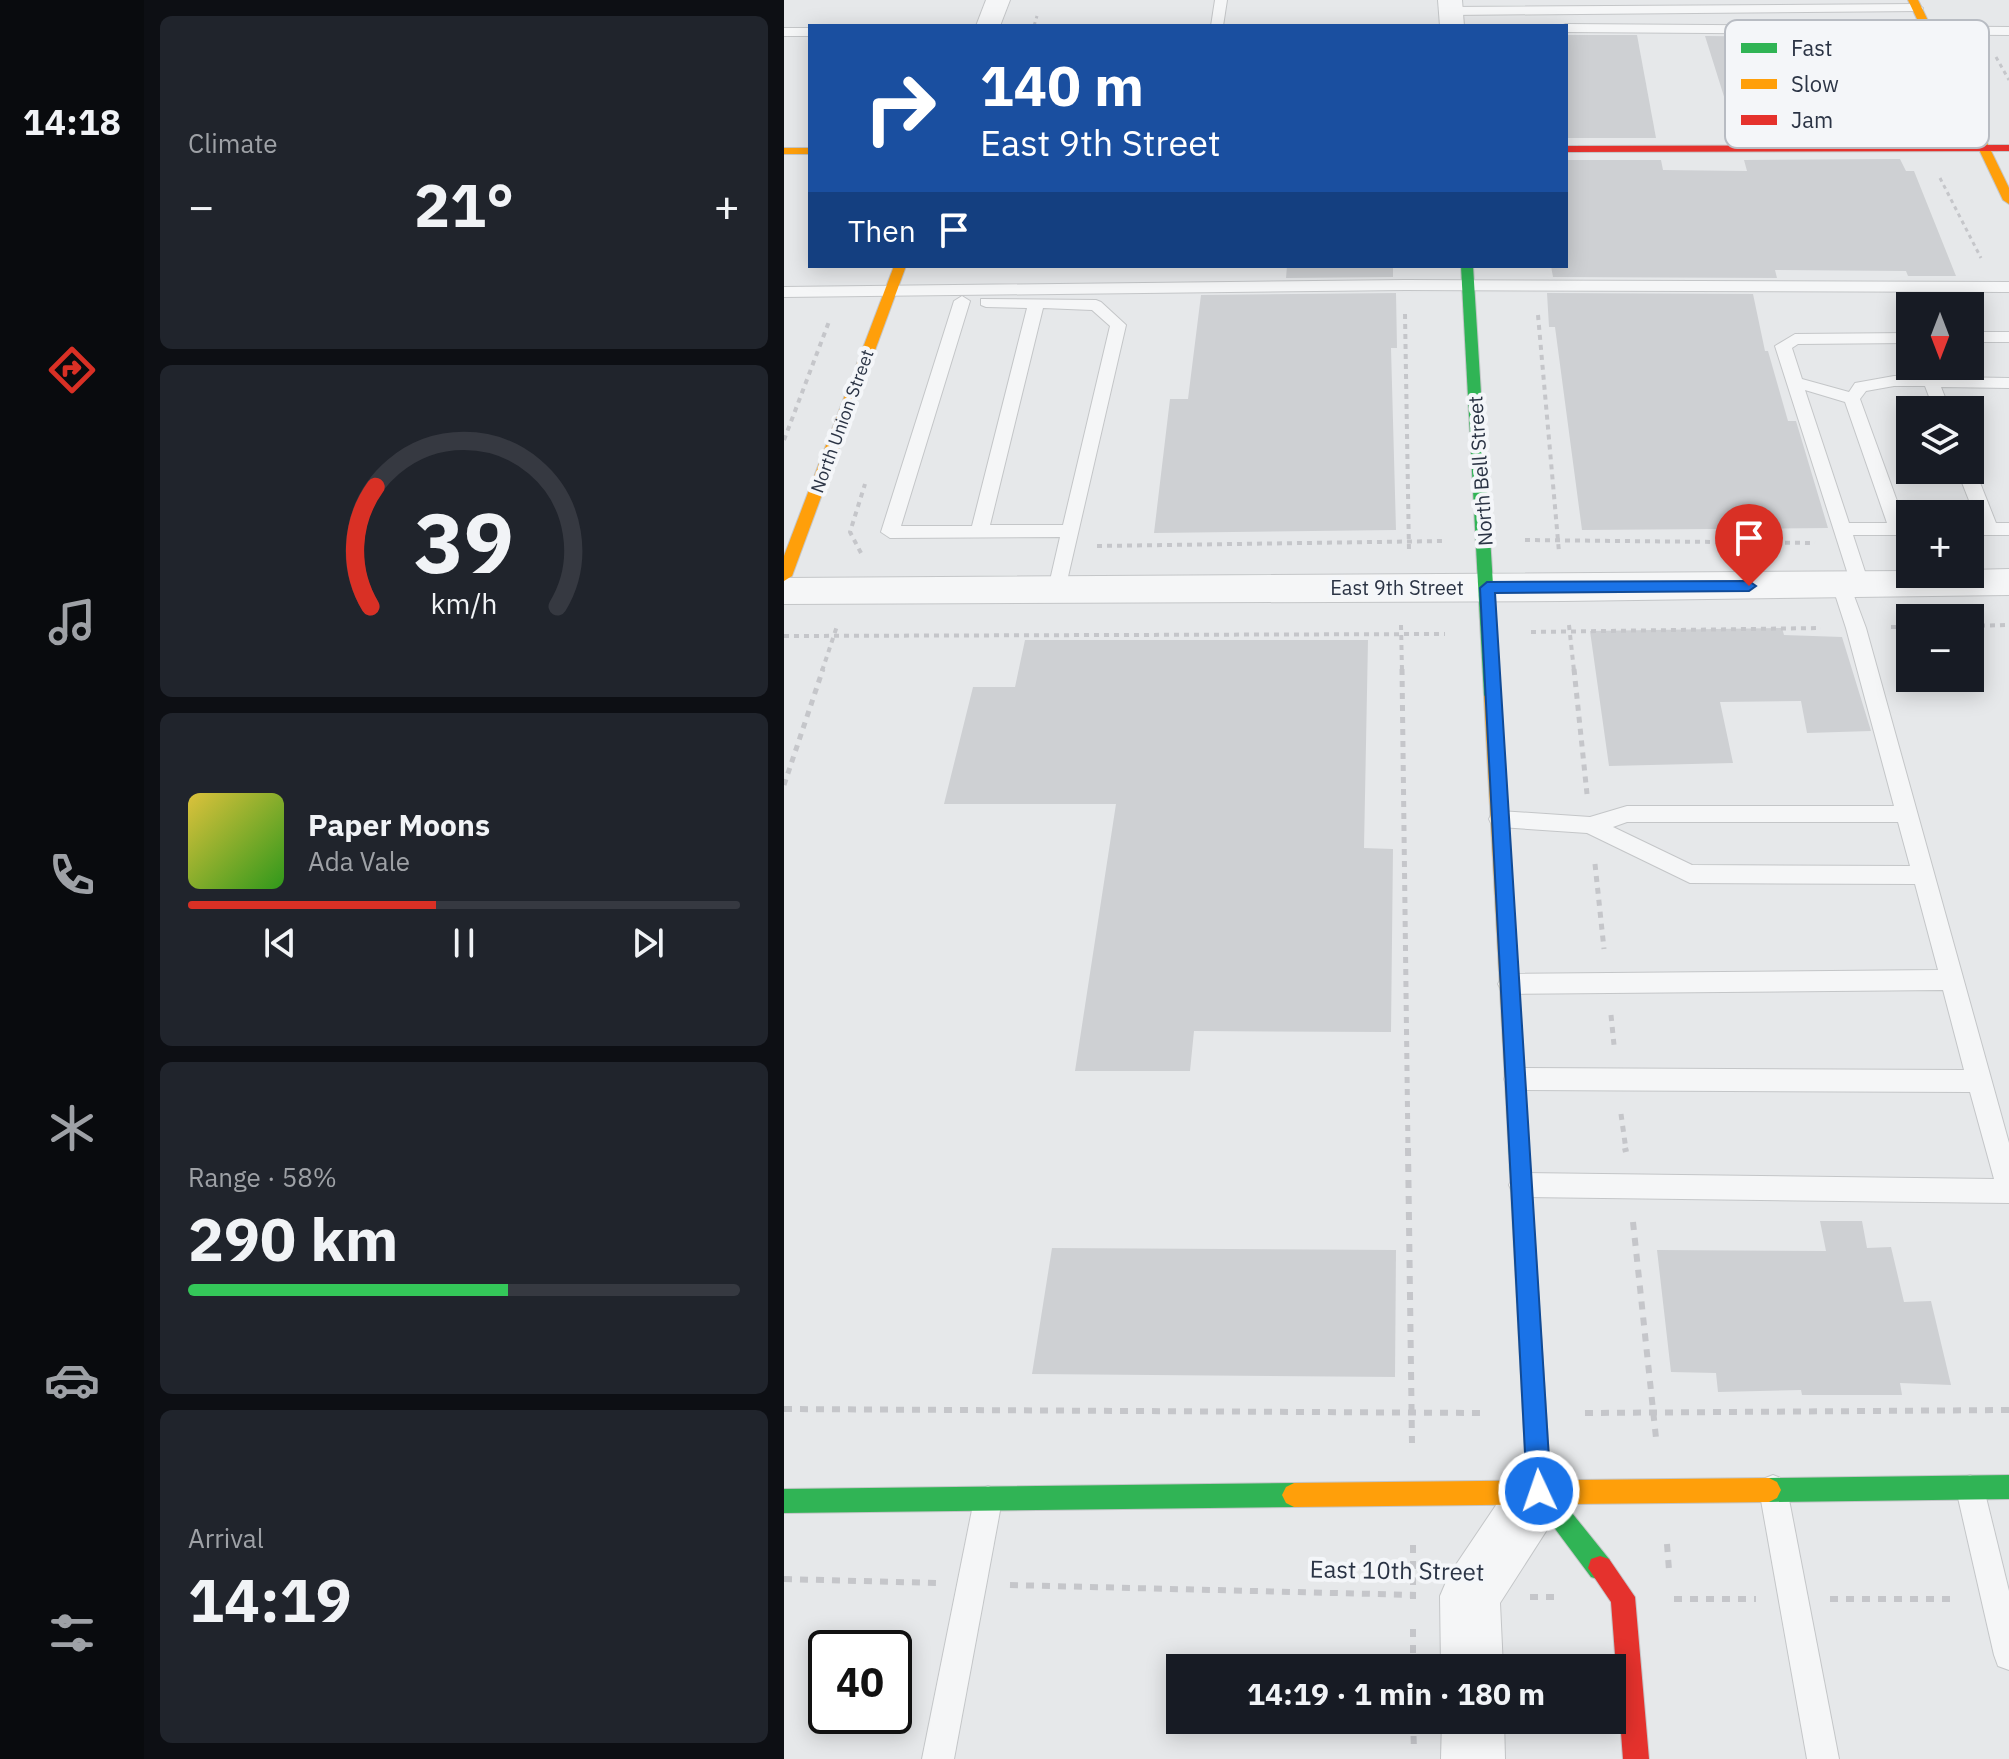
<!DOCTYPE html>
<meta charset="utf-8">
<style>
:root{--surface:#171b24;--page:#20242c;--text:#f1f3f6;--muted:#9ea1a6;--line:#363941;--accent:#d93025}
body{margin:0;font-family:"IBM Plex Sans",sans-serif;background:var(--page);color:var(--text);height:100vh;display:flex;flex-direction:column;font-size:30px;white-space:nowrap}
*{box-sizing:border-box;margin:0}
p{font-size:26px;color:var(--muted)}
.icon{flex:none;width:44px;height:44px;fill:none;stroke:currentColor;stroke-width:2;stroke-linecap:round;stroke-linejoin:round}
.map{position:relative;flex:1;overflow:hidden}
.panel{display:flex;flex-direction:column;gap:16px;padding:16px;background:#0d0f14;width:640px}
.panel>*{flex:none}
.guide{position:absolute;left:24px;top:24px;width:760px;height:244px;border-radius:0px;box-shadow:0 4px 20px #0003;background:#1a4fa0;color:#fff;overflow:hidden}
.needle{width:52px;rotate:180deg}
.controls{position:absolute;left:1112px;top:292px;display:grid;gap:16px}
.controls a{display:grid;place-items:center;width:88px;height:88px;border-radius:0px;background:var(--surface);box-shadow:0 4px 20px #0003;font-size:40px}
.speed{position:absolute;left:24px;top:1630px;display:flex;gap:16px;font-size:40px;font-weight:700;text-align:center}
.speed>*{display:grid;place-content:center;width:104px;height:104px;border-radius:50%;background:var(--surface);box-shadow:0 4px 20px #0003;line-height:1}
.speed .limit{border:4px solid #111;border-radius:12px;background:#fff;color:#111}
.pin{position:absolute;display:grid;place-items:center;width:68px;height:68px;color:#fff;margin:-82px -34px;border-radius:50% 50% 50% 0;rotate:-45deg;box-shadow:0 0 8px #0007}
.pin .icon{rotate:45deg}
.me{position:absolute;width:88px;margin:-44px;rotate:357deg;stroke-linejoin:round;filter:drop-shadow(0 0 6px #0008)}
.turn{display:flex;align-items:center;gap:28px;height:168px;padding:0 40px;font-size:36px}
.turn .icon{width:104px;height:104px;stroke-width:2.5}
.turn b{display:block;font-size:56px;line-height:68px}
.then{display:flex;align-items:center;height:76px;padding:0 40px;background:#0003;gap:16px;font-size:30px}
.big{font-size:60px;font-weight:700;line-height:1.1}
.panel .card{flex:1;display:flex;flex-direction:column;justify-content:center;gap:12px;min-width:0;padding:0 28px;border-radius:12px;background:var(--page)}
.panel .dial{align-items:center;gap:0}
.dial svg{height:208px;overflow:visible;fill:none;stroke:var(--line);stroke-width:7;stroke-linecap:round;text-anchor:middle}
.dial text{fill:var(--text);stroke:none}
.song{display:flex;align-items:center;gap:24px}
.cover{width:96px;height:96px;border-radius:12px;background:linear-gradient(135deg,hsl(50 70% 55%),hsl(110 70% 35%))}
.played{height:8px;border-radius:4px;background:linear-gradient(90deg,var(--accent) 45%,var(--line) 45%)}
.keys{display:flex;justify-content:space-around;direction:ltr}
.heat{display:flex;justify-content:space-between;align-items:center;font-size:44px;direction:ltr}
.charge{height:12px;border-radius:6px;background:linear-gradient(90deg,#34c759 58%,var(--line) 0)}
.trip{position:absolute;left:382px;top:1654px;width:460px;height:80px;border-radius:0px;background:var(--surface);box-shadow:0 4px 20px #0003;font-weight:700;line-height:80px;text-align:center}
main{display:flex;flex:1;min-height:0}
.tab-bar{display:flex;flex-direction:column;width:144px;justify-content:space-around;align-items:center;background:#090b0e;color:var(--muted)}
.tab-bar .icon{width:56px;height:56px}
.tab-bar .selected{color:var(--accent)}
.tab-bar b{font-size:36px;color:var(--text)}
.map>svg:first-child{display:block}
.building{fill:#ced0d3}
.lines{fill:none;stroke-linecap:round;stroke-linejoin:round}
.lane-casing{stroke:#c4c6c8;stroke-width:2}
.street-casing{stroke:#c4c6c8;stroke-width:2}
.fast-casing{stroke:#c4c6c8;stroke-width:2}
.slow-casing{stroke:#c4c6c8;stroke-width:2}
.jam-casing{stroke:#c4c6c8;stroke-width:2}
.path-far3{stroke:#c5c6ca;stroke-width:3;stroke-dasharray:4 4;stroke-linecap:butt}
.path-far2{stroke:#c5c6ca;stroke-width:4;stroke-dasharray:5 5;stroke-linecap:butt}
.path-far1{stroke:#c5c6ca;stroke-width:5;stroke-dasharray:6 6;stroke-linecap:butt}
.path{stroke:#c5c6ca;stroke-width:6;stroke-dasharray:8 8;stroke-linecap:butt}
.lane{fill:#f5f6f7;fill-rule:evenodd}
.street{fill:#f5f6f7;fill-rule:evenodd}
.fast{fill:#30b455;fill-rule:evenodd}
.slow{fill:#ff9f0a;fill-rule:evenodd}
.jam{fill:#e5322d;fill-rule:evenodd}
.route{fill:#1a73e8;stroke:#114b97;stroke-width:2}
.labels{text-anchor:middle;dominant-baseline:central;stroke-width:8;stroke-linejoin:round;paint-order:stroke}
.far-street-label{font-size:18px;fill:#2b3445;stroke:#f4f6f9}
.street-label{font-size:20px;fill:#2b3445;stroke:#f4f6f9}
.near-street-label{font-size:24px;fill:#2b3445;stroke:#f4f6f9}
.key{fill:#f4f6f9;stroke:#b8bcc3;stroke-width:2}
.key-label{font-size:22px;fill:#2b3445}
</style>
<main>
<nav class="tab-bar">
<b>14:18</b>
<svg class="icon selected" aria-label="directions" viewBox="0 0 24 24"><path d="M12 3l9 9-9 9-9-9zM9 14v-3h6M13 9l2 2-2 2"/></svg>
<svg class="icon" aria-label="music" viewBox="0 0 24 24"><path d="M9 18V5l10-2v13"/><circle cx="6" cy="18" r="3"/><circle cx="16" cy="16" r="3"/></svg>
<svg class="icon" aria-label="phone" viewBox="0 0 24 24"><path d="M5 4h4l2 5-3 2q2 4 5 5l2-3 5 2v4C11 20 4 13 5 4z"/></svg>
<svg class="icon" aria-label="climate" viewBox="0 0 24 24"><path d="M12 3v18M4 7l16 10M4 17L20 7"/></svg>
<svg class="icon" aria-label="car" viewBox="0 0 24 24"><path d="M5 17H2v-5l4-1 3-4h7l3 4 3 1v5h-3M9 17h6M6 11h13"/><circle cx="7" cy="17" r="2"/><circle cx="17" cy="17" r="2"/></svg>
<svg class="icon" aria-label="filters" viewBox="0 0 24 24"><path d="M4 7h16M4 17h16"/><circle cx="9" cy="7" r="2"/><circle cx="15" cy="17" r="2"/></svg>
</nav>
<section class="panel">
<div class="card"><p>Climate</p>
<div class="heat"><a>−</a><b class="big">21°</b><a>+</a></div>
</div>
<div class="card dial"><svg viewBox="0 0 100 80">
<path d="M14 69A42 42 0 1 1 86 69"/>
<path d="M14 69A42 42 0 0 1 16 23" stroke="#d93025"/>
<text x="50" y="56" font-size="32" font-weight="700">39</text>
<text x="50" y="72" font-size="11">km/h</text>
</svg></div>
<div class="card">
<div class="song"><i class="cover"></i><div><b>Paper Moons</b><p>Ada Vale</p></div></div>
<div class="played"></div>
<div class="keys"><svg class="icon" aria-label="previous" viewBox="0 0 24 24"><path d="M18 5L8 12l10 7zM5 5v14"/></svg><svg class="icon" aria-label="pause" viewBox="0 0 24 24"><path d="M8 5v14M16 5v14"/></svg><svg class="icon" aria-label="next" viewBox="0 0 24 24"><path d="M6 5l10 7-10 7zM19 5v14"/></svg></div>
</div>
<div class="card"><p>Range · 58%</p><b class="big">290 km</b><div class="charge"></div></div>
<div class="card"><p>Arrival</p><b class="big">14:19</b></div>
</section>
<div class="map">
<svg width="1225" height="1759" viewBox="0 0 1225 1759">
<rect width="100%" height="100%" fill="#e6e8ea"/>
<!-- building -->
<g class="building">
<polygon points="782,35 853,35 872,138 782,138"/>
<polygon points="921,36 1031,37 1039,56 1071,56 1107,137 953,138"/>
<polygon points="1116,159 1122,171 1130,171 1172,276 1124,276 1122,271 991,270 993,278 769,277 767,266 782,266 782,160 877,160 879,170 963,171 960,160"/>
<polygon points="503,266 609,266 609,277 502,278"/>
<polygon points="612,293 613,348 607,348 612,530 370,533 386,399 404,399 417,295"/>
<polygon points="763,293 969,294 981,351 984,351 1004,421 1012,421 1044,528 798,530 771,327 765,327"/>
<polygon points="998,628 1000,635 1058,637 1087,731 1023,733 1017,701 936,702 949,763 825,766 806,631"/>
<polygon points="241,640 584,640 580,848 609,849 607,1032 410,1031 406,1071 291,1071 332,804 160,804 189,687 231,687"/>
<polygon points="1036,1221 1078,1221 1083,1248 1107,1247 1120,1302 1147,1301 1167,1385 1116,1383 1118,1395 1018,1395 1017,1390 934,1392 932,1373 887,1372 873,1250 1042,1251"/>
<polygon points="268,1248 612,1250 611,1377 248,1374"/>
</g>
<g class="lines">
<defs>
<g id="lane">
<polygon points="431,0 443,0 439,26 427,26"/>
<polygon points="1133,4 1139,8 1137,11 667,15 661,11 667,7"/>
<polygon points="782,24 1225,27 1225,35 782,32 782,26 777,26"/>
<rect x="0" y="28" width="26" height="8"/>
<polygon points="621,280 1225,282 1225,292 621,290 0,297 0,287"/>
<path d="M178 296 186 301 117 526H188L243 308 202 307 197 305V299L312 300 317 302 342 325 280 594 273 595 264 589 276 537 106 538 97 532 170 301ZM259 308 308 310 326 326 279 525H206Z"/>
<rect x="1186" y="332" width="39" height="10"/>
<path d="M1126 333V343L1014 344 1008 348 1018 379 1065 392 1071 383 1110 376 1225 378V388L1157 387 1166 410H1150L1141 386H1110L1082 391 1076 399 1121 523H1126V535H1069L1085 584 1076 590 1067 584 991 346 1011 334ZM1021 390 1061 402 1103 523H1065Z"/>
<polygon points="1186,466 1191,470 1212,523 1225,523 1225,535 1186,535 1186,523 1194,523 1173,470 1186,470"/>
<path d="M1057 579 1066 585 1082 628 1225 1143V1203L738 1197 729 1193 725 1185 729 1177 738 1173 1210 1179 1186 1092 732 1090 723 1087 720 1079 723 1071 732 1068 1180 1070 1159 990 726 994 718 991 714 984 718 977 726 974 1154 970 1131 884 906 883 803 833 716 827 708 825 705 819 708 813 716 811 806 817 843 806H1110L1062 628 1048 585ZM843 822H1114L1126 866 908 865 829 827Z"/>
<polygon points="989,1475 999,1479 1003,1489 1055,1759 1023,1759 975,1489 979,1479"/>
<polygon points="1186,1475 1196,1479 1200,1489 1225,1591 1225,1670 1214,1666 1210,1655 1172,1489 1176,1479"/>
<polygon points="204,1486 214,1490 218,1500 170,1759 138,1759 190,1500 194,1490"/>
</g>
<g id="street">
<polygon points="202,0 226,0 216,26 192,26"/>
<polygon points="654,0 678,0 680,26 656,26"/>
<polygon points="1225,569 1225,595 780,601 0,604 0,578 1126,571 1126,574 1186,574 1186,570"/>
<polygon points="755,1462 775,1471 784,1491 775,1511 716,1603 719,1668 657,1668 656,1596 665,1575 735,1471"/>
<polygon points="658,1720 720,1720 721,1759 657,1759"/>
</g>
<g id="fast">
<polygon points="677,266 689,266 716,696 708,702 700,696"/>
<polygon points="734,1128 741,1130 744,1137 767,1487 825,1559 828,1568 825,1577 816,1580 807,1577 743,1491 724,1137 727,1130"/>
<polygon points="1225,1475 1225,1499 985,1502 977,1498 973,1490 977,1482 985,1478"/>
<polygon points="510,1483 518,1487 522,1495 518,1503 510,1507 0,1513 0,1489"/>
</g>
<g id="slow">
<polygon points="1124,0 1134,0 1225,188 1225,204 1219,200"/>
<rect x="0" y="148" width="26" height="6"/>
<polygon points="110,266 122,266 8,576 0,581 0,556"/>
<polygon points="708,690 716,696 744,1137 741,1144 734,1146 727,1144 724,1137 700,696"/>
<polygon points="985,1478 993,1482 997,1490 993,1498 985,1502 510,1507 502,1503 498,1495 502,1487 510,1483"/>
</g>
<g id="jam">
<polygon points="1225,145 1225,151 782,152 782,146"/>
<polygon points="816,1556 825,1559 851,1597 865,1759 839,1759 827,1602 804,1568 807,1559"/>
</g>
</defs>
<!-- lane casing -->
<use href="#lane" class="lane-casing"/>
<!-- street casing -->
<use href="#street" class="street-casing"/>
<!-- fast casing -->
<use href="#fast" class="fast-casing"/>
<!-- slow casing -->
<use href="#slow" class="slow-casing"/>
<!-- jam casing -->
<use href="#jam" class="jam-casing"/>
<!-- path-far3 -->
<g class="path-far3">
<polyline points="250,26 253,16"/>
<polyline points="1212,57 1225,80"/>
<polyline points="1104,60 1132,117"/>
<polyline points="1156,178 1197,258"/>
</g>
<!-- path-far2 -->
<g class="path-far2">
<polyline points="621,314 625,552"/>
<polyline points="754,315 775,552"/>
<polyline points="0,440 46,319"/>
<polyline points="741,540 1031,543"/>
<polyline points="313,546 659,541"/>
<polyline points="77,553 66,532 81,484"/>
<polyline points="617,625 618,671"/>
<polyline points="785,625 790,671"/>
<polyline points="1186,626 1225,625"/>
<polyline points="1107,627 1126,627"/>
<polyline points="747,632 1037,628"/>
<polyline points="0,636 661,634"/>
<polyline points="38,671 53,626"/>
</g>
<!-- path-far1 -->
<g class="path-far1">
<polyline points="618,669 624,1150"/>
<polyline points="790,669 803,794"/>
<polyline points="0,785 39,669"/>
<polyline points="811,864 820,949"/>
<polyline points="827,1015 830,1045"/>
<polyline points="837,1114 842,1150"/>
</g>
<!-- path -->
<g class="path">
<polyline points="624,1148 628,1443"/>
<polyline points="841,1148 842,1152"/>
<polyline points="849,1222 872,1438"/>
<polyline points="0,1409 699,1413"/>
<polyline points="801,1413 1225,1410"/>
<polyline points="883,1544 885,1570"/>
<polyline points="629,1545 629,1599"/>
<polyline points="0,1579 152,1583"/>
<polyline points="226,1585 632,1595"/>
<polyline points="746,1597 772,1597"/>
<polyline points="890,1599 972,1599"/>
<polyline points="1046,1599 1172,1599"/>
<polyline points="629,1629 629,1668"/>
<polyline points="629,1720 630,1750"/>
</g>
<!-- lane -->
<use href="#lane" class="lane"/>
<!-- street -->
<use href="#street" class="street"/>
<!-- fast -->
<use href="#fast" class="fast"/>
<!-- slow -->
<use href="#slow" class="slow"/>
<!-- jam -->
<use href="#jam" class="jam"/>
</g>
<!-- route -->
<polygon class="route" points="965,581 972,586 965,591 711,593 767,1491 764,1500 755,1503 747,1500 743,1491 696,588 703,582"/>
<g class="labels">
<!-- far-street labels -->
<g class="far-street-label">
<text transform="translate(58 421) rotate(-70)">North Union Street</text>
</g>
<!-- street labels -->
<g class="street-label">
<text transform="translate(696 471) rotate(-94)">North Bell Street</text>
<text x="613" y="587">East 9th Street</text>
</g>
<!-- near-street labels -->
<g class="near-street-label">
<text transform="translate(613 1570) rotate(1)">East 10th Street</text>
</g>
</g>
<!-- legend -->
<rect x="941" y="20" width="264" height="128" rx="12" class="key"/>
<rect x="957" y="43" width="36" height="10" fill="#30b455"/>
<rect x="957" y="79" width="36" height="10" fill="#ff9f0a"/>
<rect x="957" y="115" width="36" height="10" fill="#e5322d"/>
<g class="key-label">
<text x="1007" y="56">Fast</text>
<text x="1007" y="92">Slow</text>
<text x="1007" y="128">Jam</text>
</g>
</svg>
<div class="controls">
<a><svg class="needle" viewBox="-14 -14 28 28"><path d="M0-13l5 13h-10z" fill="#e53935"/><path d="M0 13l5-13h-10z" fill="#9ea1a6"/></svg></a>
<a><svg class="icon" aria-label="layers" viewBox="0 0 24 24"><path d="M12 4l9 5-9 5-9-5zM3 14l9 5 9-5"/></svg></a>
<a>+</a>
<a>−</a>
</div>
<div class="speed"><div class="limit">40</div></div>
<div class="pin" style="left:965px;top:586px;background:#d93025"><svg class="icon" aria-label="arrive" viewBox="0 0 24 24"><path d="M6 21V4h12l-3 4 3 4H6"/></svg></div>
<svg class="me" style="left:755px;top:1491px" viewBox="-20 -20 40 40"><circle r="17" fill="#1a73e8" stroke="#fff" stroke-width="3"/><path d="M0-11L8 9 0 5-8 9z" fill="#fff"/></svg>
<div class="trip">14:19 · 1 min · 180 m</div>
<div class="guide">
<div class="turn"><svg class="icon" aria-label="right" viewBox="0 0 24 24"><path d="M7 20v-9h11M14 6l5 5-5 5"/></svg><div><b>140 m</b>East 9th Street</div></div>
<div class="then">Then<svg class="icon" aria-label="arrive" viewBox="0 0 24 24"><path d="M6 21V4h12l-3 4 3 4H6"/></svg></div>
</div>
</div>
</main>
